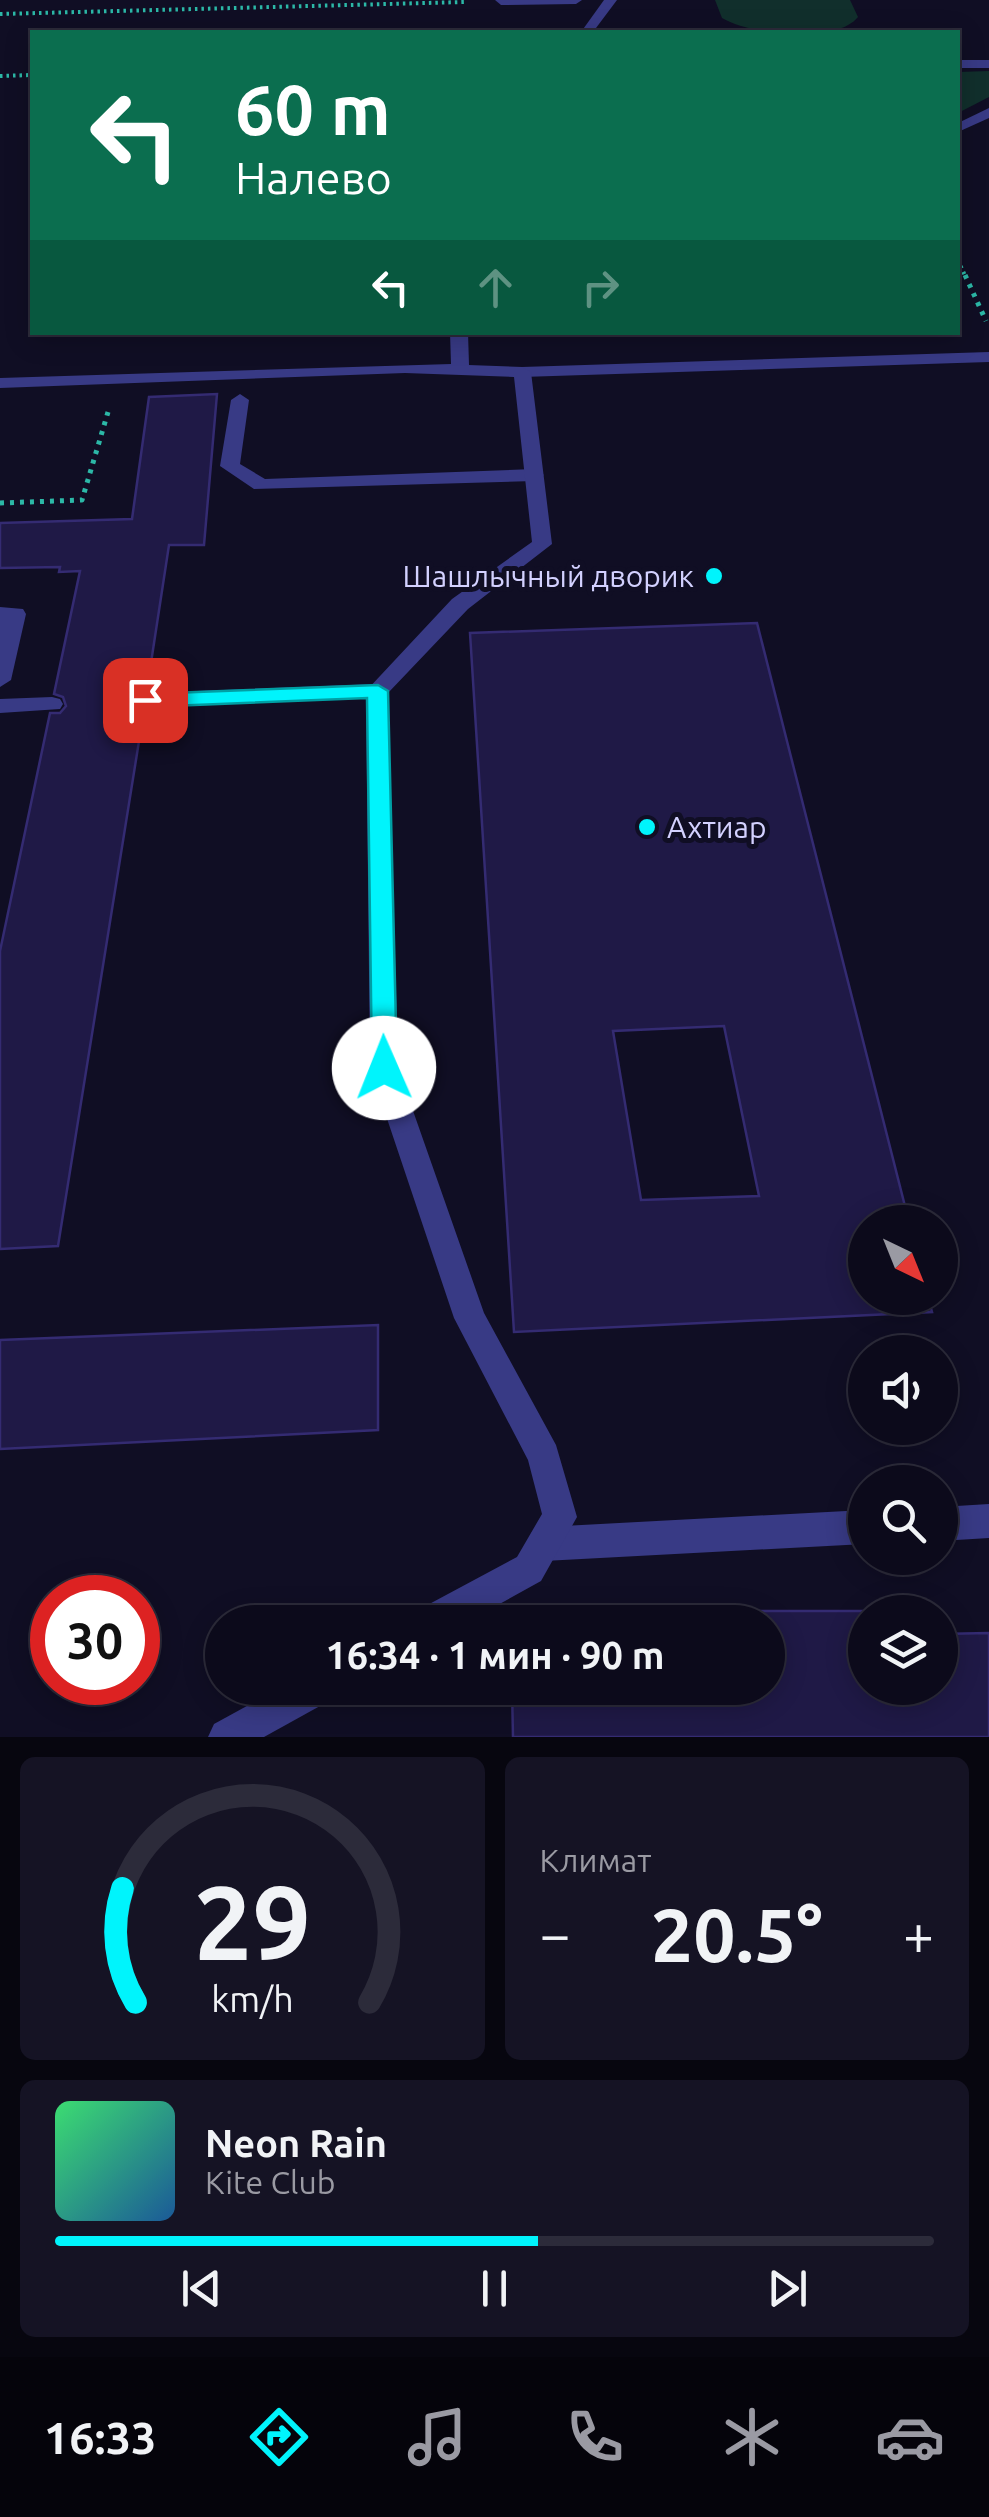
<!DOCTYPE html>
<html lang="ru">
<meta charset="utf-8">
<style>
:root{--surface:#0c0a1b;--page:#151324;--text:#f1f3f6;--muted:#9a9aa3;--line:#2c2b3a;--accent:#00f4fc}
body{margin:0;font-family:Ubuntu,sans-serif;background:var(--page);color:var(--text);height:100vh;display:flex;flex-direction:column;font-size:38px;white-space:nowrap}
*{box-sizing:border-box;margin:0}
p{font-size:32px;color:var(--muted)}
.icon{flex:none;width:55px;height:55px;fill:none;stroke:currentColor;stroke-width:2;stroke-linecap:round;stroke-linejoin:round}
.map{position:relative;height:1737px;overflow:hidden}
.side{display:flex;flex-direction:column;gap:20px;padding:20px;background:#07060f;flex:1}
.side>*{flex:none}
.hud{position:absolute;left:30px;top:30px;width:930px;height:305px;border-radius:0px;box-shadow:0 5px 25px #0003,0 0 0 2px var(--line);background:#0b6e4f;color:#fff;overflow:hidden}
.needle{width:65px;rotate:137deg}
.controls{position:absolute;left:848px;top:1205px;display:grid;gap:20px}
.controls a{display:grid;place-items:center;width:110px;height:110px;border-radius:50%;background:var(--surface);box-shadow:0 5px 25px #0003,0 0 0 2px var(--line);font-size:50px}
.speed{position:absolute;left:30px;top:1575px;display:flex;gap:20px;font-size:50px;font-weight:700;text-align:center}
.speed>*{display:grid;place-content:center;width:130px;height:130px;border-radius:50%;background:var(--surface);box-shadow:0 5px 25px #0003,0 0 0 2px var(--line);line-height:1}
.speed .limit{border:15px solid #d22;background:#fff;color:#111}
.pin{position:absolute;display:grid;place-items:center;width:85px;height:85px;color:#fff;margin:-42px;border-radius:20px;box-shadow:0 5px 15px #0006}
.me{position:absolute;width:110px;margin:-55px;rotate:359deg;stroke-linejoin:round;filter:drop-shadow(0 0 8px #0008)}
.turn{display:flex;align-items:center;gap:35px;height:210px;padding:0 40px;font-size:45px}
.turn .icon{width:130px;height:130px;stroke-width:2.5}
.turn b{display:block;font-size:70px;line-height:85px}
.lanes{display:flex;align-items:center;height:95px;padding:0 40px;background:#0003;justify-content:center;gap:50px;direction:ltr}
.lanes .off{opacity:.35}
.big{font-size:75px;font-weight:600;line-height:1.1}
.side .tile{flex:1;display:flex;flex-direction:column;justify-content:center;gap:15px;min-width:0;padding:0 35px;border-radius:15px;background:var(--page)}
.side .dial{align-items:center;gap:0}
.dial svg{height:260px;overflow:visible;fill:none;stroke:var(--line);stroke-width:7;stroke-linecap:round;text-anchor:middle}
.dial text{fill:var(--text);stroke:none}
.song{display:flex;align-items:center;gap:30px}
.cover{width:120px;height:120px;border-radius:15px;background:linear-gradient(135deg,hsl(140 70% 55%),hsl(210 70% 35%))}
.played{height:10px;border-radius:5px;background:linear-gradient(90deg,var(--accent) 55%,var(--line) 55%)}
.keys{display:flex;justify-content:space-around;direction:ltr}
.heat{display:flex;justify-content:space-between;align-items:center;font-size:55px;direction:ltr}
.side .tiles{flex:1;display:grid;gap:20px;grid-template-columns:1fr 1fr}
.tile:last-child{grid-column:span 2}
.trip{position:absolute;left:205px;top:1605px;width:580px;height:100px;border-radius:50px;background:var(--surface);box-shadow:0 5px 25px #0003,0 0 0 2px var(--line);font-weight:600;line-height:100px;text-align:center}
.tab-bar{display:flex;height:160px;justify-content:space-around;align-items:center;background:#05040b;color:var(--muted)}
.tab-bar .icon{width:70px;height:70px}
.tab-bar .on{color:var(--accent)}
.tab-bar b{font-size:45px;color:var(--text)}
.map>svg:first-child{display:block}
.green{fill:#112f2c}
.building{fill:#1f1946;stroke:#342b72;stroke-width:2.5;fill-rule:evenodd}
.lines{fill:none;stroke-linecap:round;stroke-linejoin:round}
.path-far1{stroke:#2cb8a7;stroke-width:4;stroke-dasharray:2.5 4;stroke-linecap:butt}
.path{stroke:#2cb8a7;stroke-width:5;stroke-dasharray:4 6;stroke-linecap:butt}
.service{fill:#383a85;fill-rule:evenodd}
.minor{fill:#383a85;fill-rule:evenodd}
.route{fill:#00f4fc;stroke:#009fa4;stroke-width:2.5}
.poi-dot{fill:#00f4fc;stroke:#100e24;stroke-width:4}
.labels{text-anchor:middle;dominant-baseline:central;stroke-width:10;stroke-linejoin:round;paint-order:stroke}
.poi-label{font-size:30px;fill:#d3d1ff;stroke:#100e24;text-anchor:end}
</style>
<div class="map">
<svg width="989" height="1737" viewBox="0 0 989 1737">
<rect width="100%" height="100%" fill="#100e24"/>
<!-- green -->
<g class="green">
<path d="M715 0H850L858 17C835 45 751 35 722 18Z"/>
<polygon points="989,71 989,97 958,113 958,72"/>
</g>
<!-- building -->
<g class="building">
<polygon points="217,394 204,545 169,545 147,689 130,699 144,710 58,1246 0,1249 0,951 50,713 60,713 66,706 63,697 54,694 80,571 59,572 60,567 0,568 0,523 132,519 149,397"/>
<path d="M757 623 909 1222H865V1298H928L932 1312 514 1332 470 633ZM724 1026 759 1196 641 1200 613 1031Z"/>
<polygon points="378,1325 378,1430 0,1449 0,1340"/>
<polygon points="583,1611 924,1611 865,1612 865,1688 940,1688 940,1634 989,1633 989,1737 513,1737 512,1688 768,1688 768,1622 562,1622"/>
</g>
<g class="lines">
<!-- path-far1 -->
<g class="path-far1">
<polyline points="0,14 465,2"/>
<polyline points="0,76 32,75"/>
<polyline points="958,260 966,278"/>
</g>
<!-- path -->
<g class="path">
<polyline points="965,275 986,321"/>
<polyline points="0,503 82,500 108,412"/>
</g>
<!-- service -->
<g class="service">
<polygon points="495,0 582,0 576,4 501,5"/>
<rect x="958" y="60" width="31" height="8"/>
<polygon points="989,108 989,118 958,132 958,123"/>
<polygon points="989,352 989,362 522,377 513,372 522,367"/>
<polygon points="240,394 249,400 240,464 265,479 534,469 544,475 534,481 254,489 220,466 231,400"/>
<polygon points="0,607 23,609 26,614 11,680 0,687"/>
<polygon points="377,684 388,691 385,696 145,707 134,700 145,693"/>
<polygon points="52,697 60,699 63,704 60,709 0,713 0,699"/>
<polygon points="989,1504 989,1538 940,1541 940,1507"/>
<polygon points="865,1510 865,1544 544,1561 532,1556 527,1544 532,1532 544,1527"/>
</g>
<!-- minor -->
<g class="minor">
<polygon points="604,0 617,0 593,32 581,32"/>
<polygon points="450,332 468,332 469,365 522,367 531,372 552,544 468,609 388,693 398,1068 484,1313 556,1445 577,1517 541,1581 467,1622 415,1622 420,1609 517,1557 542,1514 528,1460 454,1318 370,1068 366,691 452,599 532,542 514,377 405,373 0,388 0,378 451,364"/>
<polygon points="280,1688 334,1688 329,1701 264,1737 208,1737 214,1724"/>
</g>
</g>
<!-- route -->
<polygon class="route" points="378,685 388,691 397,1068 393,1075 375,1075 372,1068 367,698 145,707 135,700 145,694"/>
<!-- markers -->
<g class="poi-dot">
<circle cx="714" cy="576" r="10"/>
<circle cx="647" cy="827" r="10"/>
</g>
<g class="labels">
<!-- poi labels -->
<g class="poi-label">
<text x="694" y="576">Шашлычный дворик</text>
<text x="667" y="827" text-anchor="start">Ахтиар</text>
</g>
</g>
</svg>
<div class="controls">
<a><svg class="needle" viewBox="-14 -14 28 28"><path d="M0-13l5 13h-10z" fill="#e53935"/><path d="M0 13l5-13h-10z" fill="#9a9aa3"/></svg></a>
<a><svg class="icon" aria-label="sound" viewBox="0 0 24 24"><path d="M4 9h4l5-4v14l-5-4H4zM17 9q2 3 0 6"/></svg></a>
<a><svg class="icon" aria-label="search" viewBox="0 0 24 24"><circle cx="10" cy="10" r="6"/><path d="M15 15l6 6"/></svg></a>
<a><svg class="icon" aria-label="layers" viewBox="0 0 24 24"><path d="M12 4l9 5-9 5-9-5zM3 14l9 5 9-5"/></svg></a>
</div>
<div class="speed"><div class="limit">30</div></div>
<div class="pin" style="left:145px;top:700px;background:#d93025"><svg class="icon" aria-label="arrive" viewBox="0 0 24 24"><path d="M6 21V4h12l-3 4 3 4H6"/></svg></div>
<svg class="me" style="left:384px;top:1068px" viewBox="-20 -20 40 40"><circle r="19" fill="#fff"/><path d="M0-13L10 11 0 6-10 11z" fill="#00f4fc"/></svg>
<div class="trip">16:34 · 1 мин · 90 m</div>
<div class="hud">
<div class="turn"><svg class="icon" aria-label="left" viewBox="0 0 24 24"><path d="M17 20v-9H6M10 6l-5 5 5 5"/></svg><div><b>60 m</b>Налево</div></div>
<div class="lanes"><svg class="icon" aria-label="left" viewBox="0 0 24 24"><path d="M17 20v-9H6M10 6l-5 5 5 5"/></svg><svg class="icon off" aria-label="ahead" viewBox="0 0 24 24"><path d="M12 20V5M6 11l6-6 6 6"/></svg><svg class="icon off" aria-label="right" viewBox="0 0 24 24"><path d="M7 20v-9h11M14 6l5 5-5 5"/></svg></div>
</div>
</div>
<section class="side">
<div class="tiles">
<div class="tile dial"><svg viewBox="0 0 100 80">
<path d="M14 69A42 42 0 1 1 86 69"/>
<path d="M14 69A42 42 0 0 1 10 34" stroke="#00f4fc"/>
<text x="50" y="56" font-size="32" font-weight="700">29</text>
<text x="50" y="72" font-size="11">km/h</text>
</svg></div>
<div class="tile"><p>Климат</p>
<div class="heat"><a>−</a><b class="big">20.5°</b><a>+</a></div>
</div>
<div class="tile">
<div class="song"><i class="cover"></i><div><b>Neon Rain</b><p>Kite Club</p></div></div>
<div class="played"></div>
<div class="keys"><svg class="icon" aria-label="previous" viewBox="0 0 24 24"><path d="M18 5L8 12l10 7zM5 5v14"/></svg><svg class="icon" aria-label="pause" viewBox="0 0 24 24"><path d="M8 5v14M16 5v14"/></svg><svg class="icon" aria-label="next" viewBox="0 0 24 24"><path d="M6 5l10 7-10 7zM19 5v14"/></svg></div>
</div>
</div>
</section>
<nav class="tab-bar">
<b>16:33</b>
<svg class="icon on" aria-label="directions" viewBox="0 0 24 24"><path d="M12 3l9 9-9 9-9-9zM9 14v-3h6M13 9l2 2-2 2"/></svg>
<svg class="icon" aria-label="music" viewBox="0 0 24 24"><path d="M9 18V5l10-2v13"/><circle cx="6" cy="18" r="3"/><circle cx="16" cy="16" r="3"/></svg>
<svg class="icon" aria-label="phone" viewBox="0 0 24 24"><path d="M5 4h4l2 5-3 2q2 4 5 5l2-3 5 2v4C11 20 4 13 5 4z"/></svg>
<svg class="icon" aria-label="climate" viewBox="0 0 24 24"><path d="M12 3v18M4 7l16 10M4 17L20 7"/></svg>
<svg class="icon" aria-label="car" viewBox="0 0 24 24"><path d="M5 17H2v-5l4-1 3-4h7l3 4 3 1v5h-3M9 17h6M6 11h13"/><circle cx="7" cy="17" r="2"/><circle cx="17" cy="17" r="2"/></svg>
</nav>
